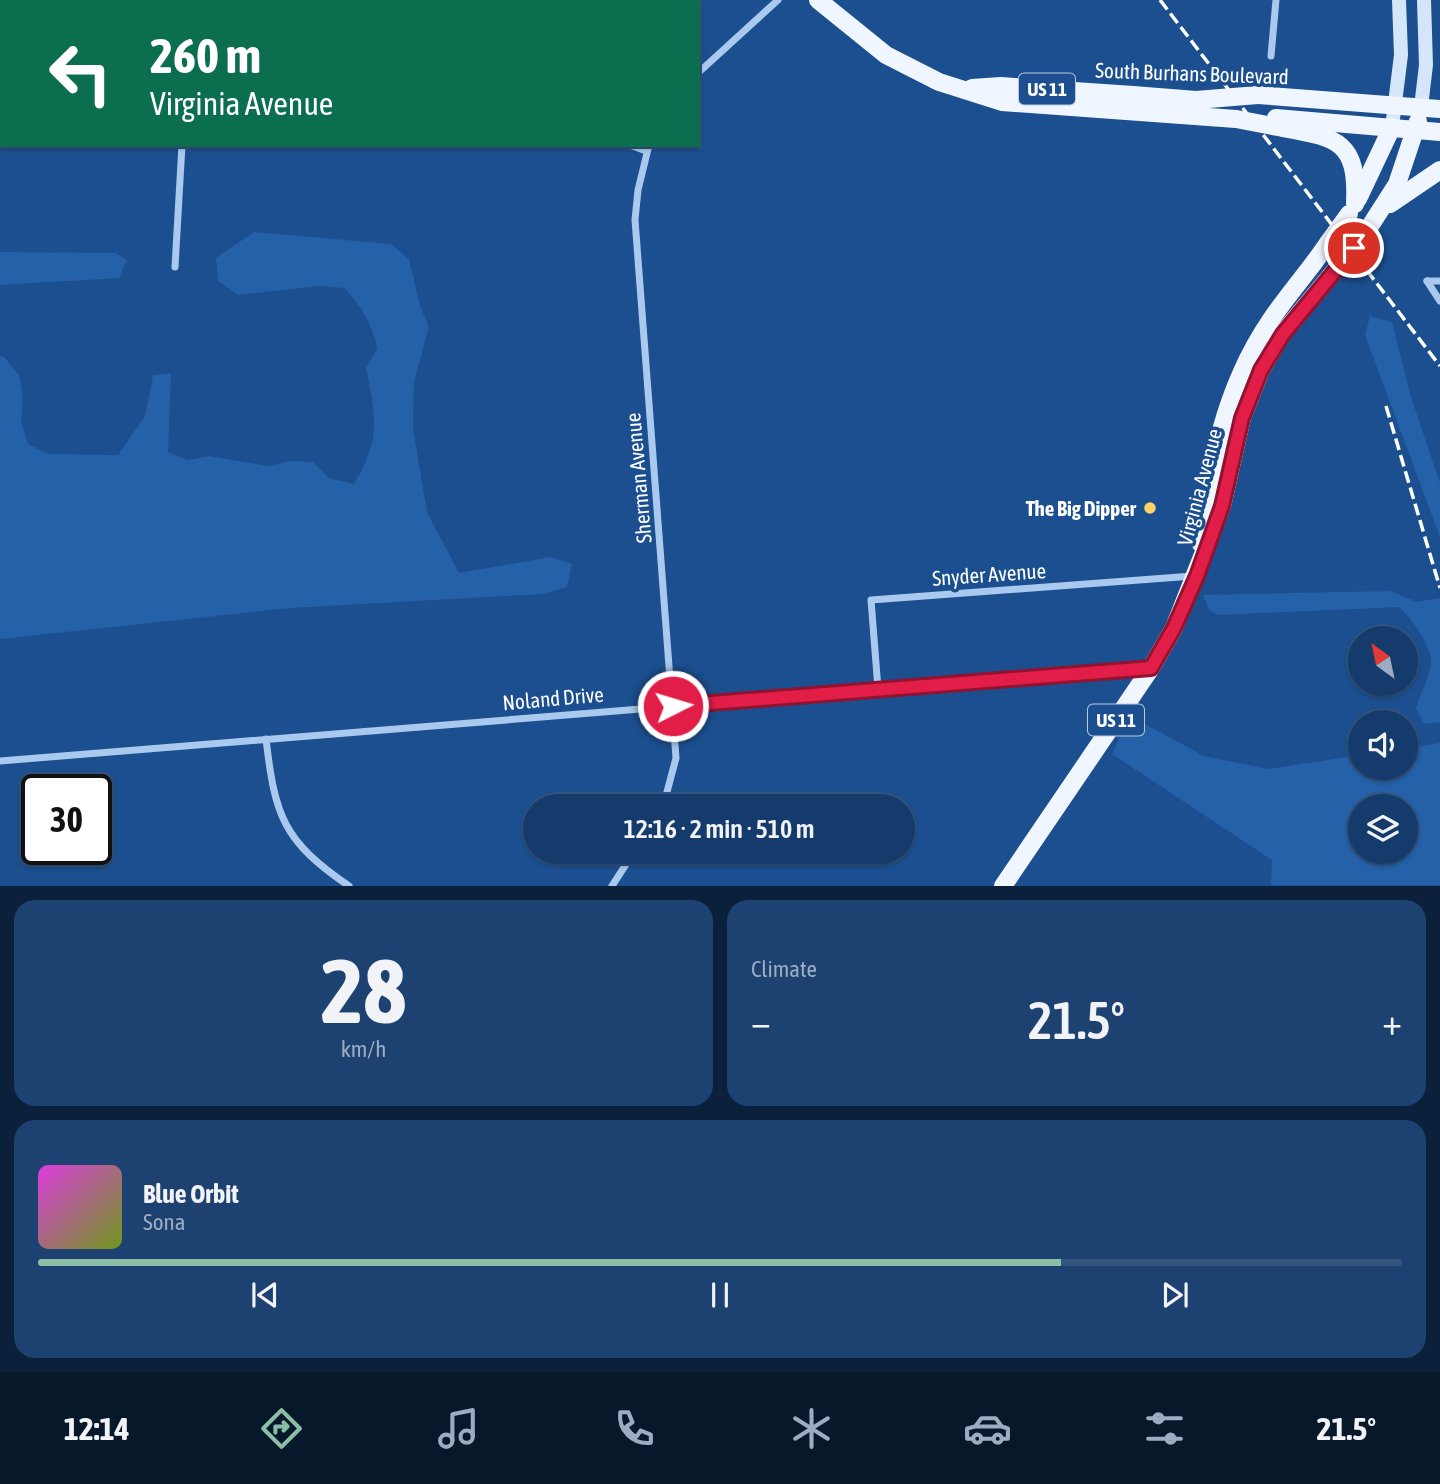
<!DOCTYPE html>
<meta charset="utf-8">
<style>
:root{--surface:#143b6b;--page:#1d4271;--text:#f1f3f6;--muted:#9dadc1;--line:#33557e;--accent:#8abfa5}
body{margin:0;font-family:"Asap Condensed",sans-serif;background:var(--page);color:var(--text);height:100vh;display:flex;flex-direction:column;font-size:26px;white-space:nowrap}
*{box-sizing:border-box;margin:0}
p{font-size:23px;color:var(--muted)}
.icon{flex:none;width:38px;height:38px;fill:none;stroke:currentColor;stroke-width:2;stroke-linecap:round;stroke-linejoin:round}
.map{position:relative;height:886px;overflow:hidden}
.details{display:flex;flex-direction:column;gap:14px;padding:14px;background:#0b203b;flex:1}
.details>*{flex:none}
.guide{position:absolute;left:0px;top:0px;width:700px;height:147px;box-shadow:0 2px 5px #0004,0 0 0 2px var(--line);background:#0b6e4f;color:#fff;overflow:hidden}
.needle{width:46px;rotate:327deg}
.fabs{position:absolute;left:1348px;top:626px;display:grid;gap:14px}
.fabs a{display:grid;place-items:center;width:70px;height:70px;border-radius:50%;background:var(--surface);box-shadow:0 2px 5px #0004,0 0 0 2px var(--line);font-size:35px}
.speed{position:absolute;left:21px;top:774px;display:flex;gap:14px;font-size:35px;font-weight:700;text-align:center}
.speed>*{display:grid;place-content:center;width:91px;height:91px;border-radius:50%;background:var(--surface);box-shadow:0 2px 5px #0004,0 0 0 2px var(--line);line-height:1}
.speed .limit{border:4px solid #111;border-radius:10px;background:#fff;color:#111}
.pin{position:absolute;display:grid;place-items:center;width:60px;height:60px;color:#fff;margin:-30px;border:4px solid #fff;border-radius:50%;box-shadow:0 2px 7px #0007}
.me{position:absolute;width:77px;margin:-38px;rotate:85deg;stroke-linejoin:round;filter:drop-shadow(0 0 5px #0008)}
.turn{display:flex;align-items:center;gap:24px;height:147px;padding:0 35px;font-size:32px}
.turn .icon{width:91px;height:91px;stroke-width:2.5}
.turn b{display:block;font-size:49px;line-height:60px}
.big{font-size:52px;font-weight:600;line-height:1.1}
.details .tile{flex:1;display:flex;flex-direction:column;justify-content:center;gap:10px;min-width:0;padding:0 24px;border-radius:21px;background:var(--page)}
.details .dial{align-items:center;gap:0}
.dial b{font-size:91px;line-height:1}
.song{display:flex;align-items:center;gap:21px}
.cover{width:84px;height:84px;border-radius:10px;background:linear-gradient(135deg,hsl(300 70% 55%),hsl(80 70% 35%))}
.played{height:7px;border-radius:4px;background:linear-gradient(90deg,var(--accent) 75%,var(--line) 75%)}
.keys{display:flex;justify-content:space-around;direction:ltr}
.heat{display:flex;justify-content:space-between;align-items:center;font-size:38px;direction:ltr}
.details .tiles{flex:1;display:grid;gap:14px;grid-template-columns:1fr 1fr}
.tile:last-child{grid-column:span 2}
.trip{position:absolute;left:523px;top:794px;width:392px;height:70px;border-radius:35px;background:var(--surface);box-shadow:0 2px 5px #0004,0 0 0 2px var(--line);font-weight:600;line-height:70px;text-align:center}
.dock{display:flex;height:112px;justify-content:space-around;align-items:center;background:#08182b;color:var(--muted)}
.dock .icon{width:49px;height:49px}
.dock .active{color:var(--accent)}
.dock b{font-size:32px;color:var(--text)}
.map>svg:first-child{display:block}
.green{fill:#2461a8;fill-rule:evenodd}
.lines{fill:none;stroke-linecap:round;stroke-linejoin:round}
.street{stroke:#a9c9ee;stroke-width:7}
.secondary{stroke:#d6e6fa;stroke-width:14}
.primary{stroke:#f0f6ff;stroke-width:18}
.rail{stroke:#fff;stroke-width:3.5;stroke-dasharray:12 5;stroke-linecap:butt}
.primary-bridge{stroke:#f0f6ff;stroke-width:18}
.route-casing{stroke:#92132f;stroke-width:18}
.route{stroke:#e11d48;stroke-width:12}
.poi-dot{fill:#ffd166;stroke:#1b4f8f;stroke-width:2.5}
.labels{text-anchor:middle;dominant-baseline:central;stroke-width:7;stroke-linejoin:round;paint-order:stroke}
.shield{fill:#1b4f8f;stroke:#bbcadd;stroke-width:2}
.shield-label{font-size:19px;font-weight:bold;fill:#fff}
.street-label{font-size:21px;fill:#fff;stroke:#1b4f8f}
.poi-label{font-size:21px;font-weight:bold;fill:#fff;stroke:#1b4f8f;text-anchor:end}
</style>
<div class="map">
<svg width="1440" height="886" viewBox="0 0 1440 886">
<rect width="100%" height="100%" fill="#1b4f8f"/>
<!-- green -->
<g class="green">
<path d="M254 232 391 244 409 259 420 306 429 327 414 382 413 428 427 512 459 573 550 557 572 564 567 587 544 594 290 608 0 639V356L4 357 19 375 23 398 21 421 28 444 49 454 118 455 145 416 153 375 171 373 168 452 188 460 210 456 268 466 290 461 313 462 329 478 354 484C381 439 376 416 366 368L377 348C372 323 362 307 344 288L320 286 238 295 218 281 216 258Z"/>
<polygon points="0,252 115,253 127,260 119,278 0,285"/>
<polygon points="1370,316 1392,322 1411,397 1440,483 1440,537 1365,335"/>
<path d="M1390 591 1417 602 1440 598V722L1424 724 1416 708C1420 695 1429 678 1431 665 1433 648 1411 617 1399 607L1218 615 1209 610 1203 595Z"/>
<path d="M1130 716 1204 756 1269 769 1360 755V768H1405V749L1440 743V885H1271L1272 860 1112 754ZM1360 807H1405V852H1360Z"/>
</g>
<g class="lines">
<!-- street -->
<g class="street">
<polyline points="0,47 2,47"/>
<polyline points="1271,56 1276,0"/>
<polyline points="698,73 778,0"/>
<polyline points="630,145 646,151"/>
<polyline points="649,145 638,190 635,220 676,758 663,807"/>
<polyline points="175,267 182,145"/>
<polyline points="1427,281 1440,301"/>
<polyline points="1427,281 1440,281"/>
<polyline points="878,689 871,600 1193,576"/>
<path d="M266 739C275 816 283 841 349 886"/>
<polyline points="0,761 1147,668"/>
<polyline points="612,886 634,852"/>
</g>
<!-- secondary -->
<g class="secondary">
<polyline points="1421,107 1426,65 1424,0"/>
<polyline points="1392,127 1401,55 1399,0"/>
</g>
<!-- primary -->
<g class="primary">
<polyline points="818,0 886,55 939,82 1002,102 1236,119"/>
<polyline points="972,88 1001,86 1133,95"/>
<polyline points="1258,95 1440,109"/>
<polyline points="1276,118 1440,132"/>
<path d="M1283 128C1338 138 1358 141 1355 204"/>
<polyline points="1358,199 1392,127"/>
<polyline points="1390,204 1440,170"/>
<polyline points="1365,234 1397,184 1418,121"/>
<path d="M1201 544C1210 465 1224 389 1270 321 1288 294 1310 270 1328 243"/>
<polyline points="1003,886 1151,668 1174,628 1222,506 1242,418 1261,370 1283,333 1342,262"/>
</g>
<!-- rail -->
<g class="rail">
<polyline points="1160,0 1440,366"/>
<polyline points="1386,406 1440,588"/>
</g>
<!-- primary-bridge -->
<g class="primary-bridge">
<polyline points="1133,95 1196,100 1258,95"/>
<polyline points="1236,119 1283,128"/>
<polyline points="1328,243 1349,214"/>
<polyline points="1342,262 1365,234"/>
</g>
</g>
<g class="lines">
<defs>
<polyline id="route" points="673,706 1151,668 1174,628 1197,576 1222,506 1242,418 1261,370 1283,334 1354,248"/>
</defs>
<!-- route casing -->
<use href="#route" class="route-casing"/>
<!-- route -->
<use href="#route" class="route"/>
</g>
<!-- markers -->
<circle class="poi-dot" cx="1150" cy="508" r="7"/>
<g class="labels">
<!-- shield labels -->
<g class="shield">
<rect x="1019" y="73.5" width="56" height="31" rx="5"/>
<rect x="1088" y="704.5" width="56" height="31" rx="5"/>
</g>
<g class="shield-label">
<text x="1047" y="89">US 11</text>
<text x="1116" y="720">US 11</text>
</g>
<!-- street labels -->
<g class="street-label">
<text transform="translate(1192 73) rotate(2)">South Burhans Boulevard</text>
<text transform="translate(638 478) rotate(-95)">Sherman Avenue</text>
<text transform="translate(1199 487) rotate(-75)">Virginia Avenue</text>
<text transform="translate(989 574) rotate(-4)">Snyder Avenue</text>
<text transform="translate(553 698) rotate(-5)">Noland Drive</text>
</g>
<!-- poi labels -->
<g class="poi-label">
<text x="1136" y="508">The Big Dipper</text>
</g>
</g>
</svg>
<div class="fabs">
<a><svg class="needle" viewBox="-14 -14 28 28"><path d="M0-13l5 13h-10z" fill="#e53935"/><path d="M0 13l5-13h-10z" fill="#9dadc1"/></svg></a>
<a><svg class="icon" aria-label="sound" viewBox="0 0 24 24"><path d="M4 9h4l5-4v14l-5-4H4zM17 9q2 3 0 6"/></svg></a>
<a><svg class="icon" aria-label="layers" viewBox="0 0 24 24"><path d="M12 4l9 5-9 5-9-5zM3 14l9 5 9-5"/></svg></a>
</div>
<div class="speed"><div class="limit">30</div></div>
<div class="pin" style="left:1354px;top:248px;background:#d93025"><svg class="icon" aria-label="arrive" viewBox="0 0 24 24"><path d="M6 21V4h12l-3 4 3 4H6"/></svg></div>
<svg class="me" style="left:673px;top:706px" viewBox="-20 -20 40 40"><circle r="17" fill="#e11d48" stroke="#fff" stroke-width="3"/><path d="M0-11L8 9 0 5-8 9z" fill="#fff"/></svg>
<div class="trip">12:16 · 2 min · 510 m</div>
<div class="guide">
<div class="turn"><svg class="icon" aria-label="left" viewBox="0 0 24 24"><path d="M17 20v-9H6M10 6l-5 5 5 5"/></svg><div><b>260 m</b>Virginia Avenue</div></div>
</div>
</div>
<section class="details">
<div class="tiles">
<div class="tile dial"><b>28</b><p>km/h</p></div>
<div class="tile"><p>Climate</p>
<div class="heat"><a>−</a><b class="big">21.5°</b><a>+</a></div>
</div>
<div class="tile">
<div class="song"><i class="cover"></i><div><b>Blue Orbit</b><p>Sona</p></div></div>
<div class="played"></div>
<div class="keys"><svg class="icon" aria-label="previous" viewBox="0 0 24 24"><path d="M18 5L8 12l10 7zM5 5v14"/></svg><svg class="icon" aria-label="pause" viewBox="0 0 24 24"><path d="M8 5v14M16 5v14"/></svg><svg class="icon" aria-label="next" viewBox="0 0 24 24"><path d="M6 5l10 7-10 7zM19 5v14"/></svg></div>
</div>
</div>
</section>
<nav class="dock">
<b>12:14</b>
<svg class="icon active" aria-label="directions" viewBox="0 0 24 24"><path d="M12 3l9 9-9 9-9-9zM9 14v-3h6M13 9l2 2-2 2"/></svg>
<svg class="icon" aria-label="music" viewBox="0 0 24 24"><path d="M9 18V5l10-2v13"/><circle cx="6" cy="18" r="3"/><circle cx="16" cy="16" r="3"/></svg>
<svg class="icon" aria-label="phone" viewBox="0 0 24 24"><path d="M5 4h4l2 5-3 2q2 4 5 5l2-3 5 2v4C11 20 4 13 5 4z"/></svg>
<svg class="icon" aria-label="climate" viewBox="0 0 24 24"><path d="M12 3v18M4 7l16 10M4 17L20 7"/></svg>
<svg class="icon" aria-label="car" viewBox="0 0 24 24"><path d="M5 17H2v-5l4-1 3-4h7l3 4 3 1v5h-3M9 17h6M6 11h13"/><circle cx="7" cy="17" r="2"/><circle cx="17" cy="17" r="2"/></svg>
<svg class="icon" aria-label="filters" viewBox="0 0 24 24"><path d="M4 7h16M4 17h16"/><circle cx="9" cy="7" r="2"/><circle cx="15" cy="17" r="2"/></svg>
<b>21.5°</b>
</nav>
